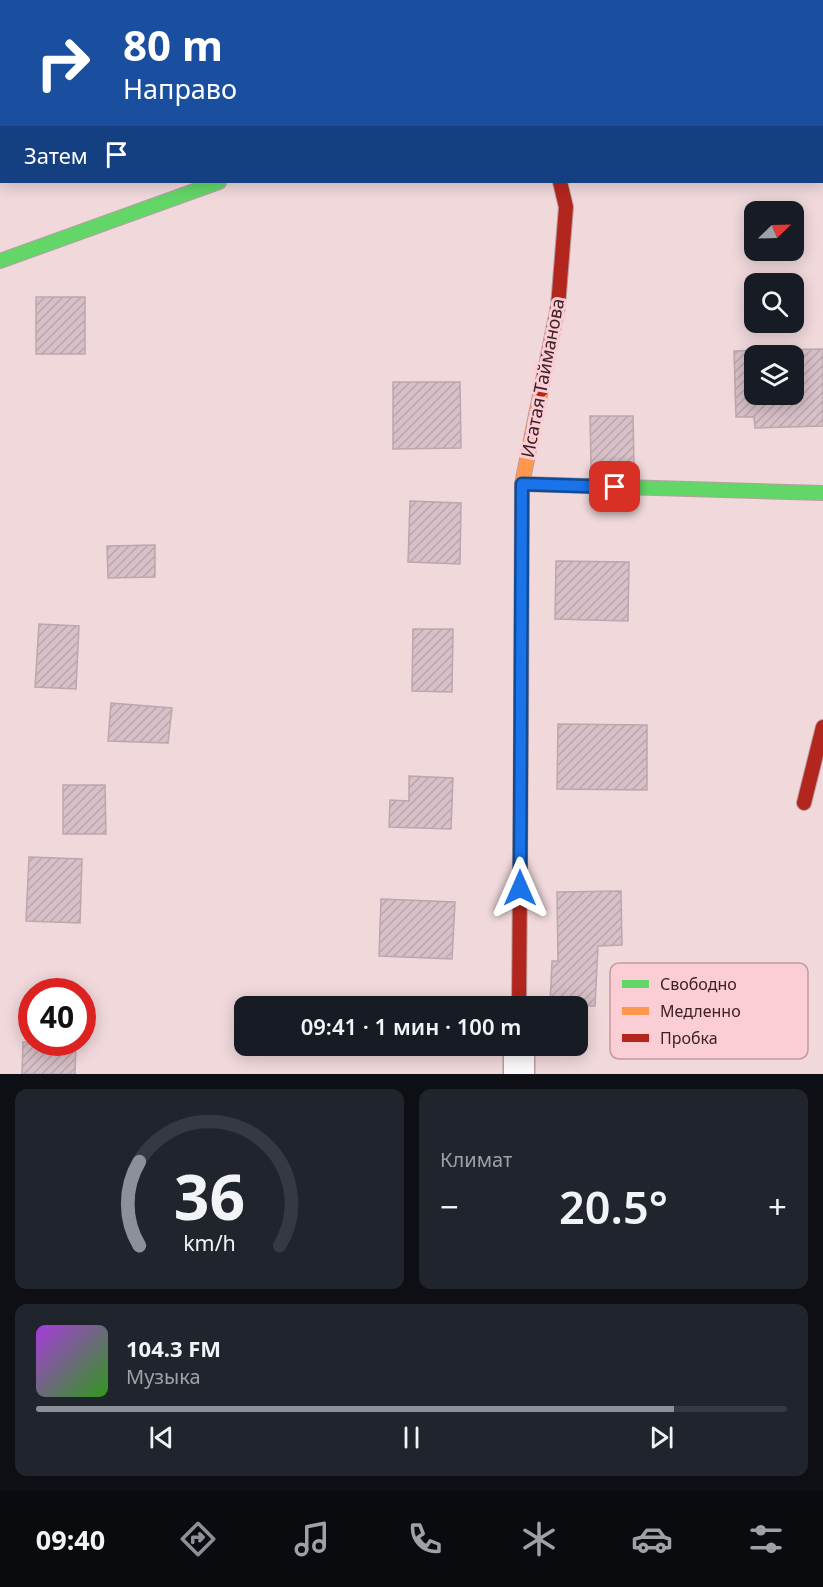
<!DOCTYPE html>
<html lang="ru">
<meta charset="utf-8">
<style>
:root{--surface:#171b24;--page:#20242c;--text:#f1f3f6;--muted:#9ea1a6;--line:#363941;--accent:#8c9099}
body{margin:0;font-family:"Noto Sans",sans-serif;background:var(--page);color:var(--text);height:100vh;display:flex;flex-direction:column;font-size:22px;white-space:nowrap}
*{box-sizing:border-box;margin:0}
p{font-size:20px;color:var(--muted)}
.icon{flex:none;width:33px;height:33px;fill:none;stroke:currentColor;stroke-width:2;stroke-linecap:round;stroke-linejoin:round}
.map{position:relative;height:1074px;overflow:hidden}
.side{display:flex;flex-direction:column;gap:15px;padding:15px;background:#0d0f14;flex:1}
.side>*{flex:none}
.hud{position:absolute;left:0px;top:0px;width:824px;height:183px;box-shadow:0 3px 15px #0003;background:#1a4fa0;color:#fff;overflow:hidden}
.needle{width:39px;rotate:67deg}
.fabs{position:absolute;left:744px;top:201px;display:grid;gap:12px}
.fabs a{display:grid;place-items:center;width:60px;height:60px;border-radius:12px;background:var(--surface);box-shadow:0 3px 15px #0003;font-size:30px}
.speed{position:absolute;left:18px;top:978px;display:flex;gap:12px;font-size:30px;font-weight:700;text-align:center}
.speed>*{display:grid;place-content:center;width:78px;height:78px;border-radius:50%;background:var(--surface);box-shadow:0 3px 15px #0003;line-height:1}
.speed .limit{border:9px solid #d22;background:#fff;color:#111}
.pin{position:absolute;display:grid;place-items:center;width:51px;height:51px;color:#fff;margin:-26px;border-radius:12px;box-shadow:0 3px 9px #0006}
.me{position:absolute;width:66px;margin:-33px;rotate:0deg;stroke-linejoin:round;filter:drop-shadow(0 0 4px #0008)}
.turn{display:flex;align-items:center;gap:21px;height:126px;padding:0 24px;font-size:27px}
.turn .icon{width:78px;height:78px;stroke-width:2.5}
.turn b{display:block;font-size:42px;line-height:51px}
.then{display:flex;align-items:center;height:57px;padding:0 24px;background:#0003;gap:12px;font-size:22px}
.big{font-size:45px;font-weight:600;line-height:1.1}
.side .tile{flex:1;display:flex;flex-direction:column;justify-content:center;gap:9px;min-width:0;padding:0 21px;border-radius:12px;background:var(--page)}
.side .dial{align-items:center;gap:0}
.dial svg{height:156px;overflow:visible;fill:none;stroke:var(--line);stroke-width:7;stroke-linecap:round;text-anchor:middle}
.dial text{fill:var(--text);stroke:none}
.song{display:flex;align-items:center;gap:18px}
.cover{width:72px;height:72px;border-radius:9px;background:linear-gradient(135deg,hsl(280 70% 55%),hsl(110 70% 35%))}
.played{height:6px;border-radius:3px;background:linear-gradient(90deg,var(--accent) 85%,var(--line) 85%)}
.keys{display:flex;justify-content:space-around;direction:ltr}
.heat{display:flex;justify-content:space-between;align-items:center;font-size:33px;direction:ltr}
.side .tiles{flex:1;display:grid;gap:15px;grid-template-columns:1fr 1fr}
.tile:last-child{grid-column:span 2}
.trip{position:absolute;left:234px;top:996px;width:354px;height:60px;border-radius:12px;background:var(--surface);box-shadow:0 3px 15px #0003;font-weight:600;line-height:60px;text-align:center}
.dock{display:flex;height:96px;justify-content:space-around;align-items:center;background:#090b0e;color:var(--muted)}
.dock .icon{width:42px;height:42px}
.dock .current{color:var(--accent)}
.dock b{font-size:27px;color:var(--text)}
.map>svg:first-child{display:block}
.building{fill:url(#building-hatch);stroke:#bda6ae;stroke-width:1.5;fill-rule:evenodd}
.lines{fill:none;stroke-linecap:round;stroke-linejoin:round}
.street-casing{stroke:#b69ea2;stroke-width:33}
.fast-casing{stroke:#b69ea2;stroke-width:16}
.slow-casing{stroke:#b69ea2;stroke-width:16}
.jam-casing{stroke:#b69ea2;stroke-width:16}
.street{stroke:#fdf9fa;stroke-width:30}
.fast{stroke:#63d668;stroke-width:14}
.slow{stroke:#ff974d;stroke-width:14}
.jam{stroke:#b3261e;stroke-width:14}
.route-casing{stroke:#114b97;stroke-width:15}
.route{stroke:#1a73e8;stroke-width:10}
.labels{text-anchor:middle;dominant-baseline:central;stroke-width:6;stroke-linejoin:round;paint-order:stroke}
.street-label{font-size:18px;fill:#3d2126;stroke:#fbcdd4}
.key{fill:#fbcdd4;stroke:#c299a0;stroke-width:1.5}
.key-label{font-size:16px;fill:#3d2126}
</style>
<div class="map">
<svg width="823" height="1074" viewBox="0 0 823 1074">
<defs>
<pattern id="building-hatch" width="6" height="6" patternUnits="userSpaceOnUse" patternTransform="scale(1.5)"><rect width="6" height="6" fill="#d7c0c7"/><path d="M-1 1l2-2M0 6l6-6M5 7l2-2" fill="none" stroke="#b9a5ab"/></pattern>
</defs>
<rect width="100%" height="100%" fill="#f0d8db"/>
<!-- building -->
<g class="building">
<rect x="36" y="297" width="49" height="57"/>
<path d="M823 349V426L755 428 754 417H736L734 351ZM754 356H794V394H754Z"/>
<polygon points="393,382 460,382 461,448 393,449"/>
<polygon points="590,416 633,416 634,465 591,466"/>
<polygon points="410,501 461,503 460,564 408,562"/>
<polygon points="155,545 155,577 108,578 107,546"/>
<polygon points="556,561 629,562 628,621 555,619"/>
<polygon points="39,624 79,626 76,689 35,687"/>
<polygon points="413,629 453,629 452,692 412,691"/>
<polygon points="111,703 172,708 168,743 108,741"/>
<polygon points="558,724 647,725 647,790 557,789"/>
<polygon points="409,776 453,778 451,829 389,827 390,800 409,801"/>
<polygon points="63,785 105,785 106,834 63,834"/>
<polygon points="29,857 82,859 80,923 26,921"/>
<polygon points="621,891 622,945 598,946 595,1006 550,1006 552,961 558,961 557,892"/>
<polygon points="381,899 455,902 452,959 379,956"/>
<polygon points="23,1042 76,1042 75,1074 22,1074"/>
</g>
<g class="lines">
<defs>
<g id="street">
<polyline points="317,2 320,0"/>
<polyline points="538,2 539,0"/>
<polyline points="0,139 2,139"/>
<polyline points="519,1074 519,1046"/>
</g>
<g id="fast">
<polyline points="0,261 219,182"/>
<polyline points="522,484 823,493"/>
</g>
<polyline id="slow" points="521,734 522,484 541,390"/>
<g id="jam">
<polyline points="541,390 558,306 566,207 560,182"/>
<polyline points="804,803 823,727"/>
<polyline points="519,1006 521,734"/>
</g>
</defs>
<!-- street casing -->
<use href="#street" class="street-casing"/>
<!-- fast casing -->
<use href="#fast" class="fast-casing"/>
<!-- slow casing -->
<use href="#slow" class="slow-casing"/>
<!-- jam casing -->
<use href="#jam" class="jam-casing"/>
<!-- street -->
<use href="#street" class="street"/>
<!-- fast -->
<use href="#fast" class="fast"/>
<!-- slow -->
<use href="#slow" class="slow"/>
<!-- jam -->
<use href="#jam" class="jam"/>
</g>
<g class="lines">
<defs>
<polyline id="route" points="520,888 522,484 615,487"/>
</defs>
<!-- route casing -->
<use href="#route" class="route-casing"/>
<!-- route -->
<use href="#route" class="route"/>
</g>
<g class="labels">
<!-- street labels -->
<g class="street-label">
<text transform="translate(542 378) rotate(-79)">Исатая Тайманова</text>
</g>
</g>
<!-- legend -->
<rect x="610" y="963" width="198" height="96" rx="9" class="key"/>
<rect x="622" y="980" width="27" height="8" fill="#63d668"/>
<rect x="622" y="1007" width="27" height="8" fill="#ff974d"/>
<rect x="622" y="1034" width="27" height="8" fill="#b3261e"/>
<g class="key-label">
<text x="660" y="990">Свободно</text>
<text x="660" y="1017">Медленно</text>
<text x="660" y="1044">Пробка</text>
</g>
</svg>
<div class="fabs">
<a><svg class="needle" viewBox="-14 -14 28 28"><path d="M0-13l5 13h-10z" fill="#e53935"/><path d="M0 13l5-13h-10z" fill="#9ea1a6"/></svg></a>
<a><svg class="icon" aria-label="search" viewBox="0 0 24 24"><circle cx="10" cy="10" r="6"/><path d="M15 15l6 6"/></svg></a>
<a><svg class="icon" aria-label="layers" viewBox="0 0 24 24"><path d="M12 4l9 5-9 5-9-5zM3 14l9 5 9-5"/></svg></a>
</div>
<div class="speed"><div class="limit">40</div></div>
<div class="pin" style="left:615px;top:487px;background:#d93025"><svg class="icon" aria-label="arrive" viewBox="0 0 24 24"><path d="M6 21V4h12l-3 4 3 4H6"/></svg></div>
<svg class="me" style="left:520px;top:888px" viewBox="-20 -20 40 40"><path d="M0-17L14 15 0 8-14 15z" fill="#1a73e8" stroke="#fff" stroke-width="4"/></svg>
<div class="trip">09:41 · 1 мин · 100 m</div>
<div class="hud">
<div class="turn"><svg class="icon" aria-label="right" viewBox="0 0 24 24"><path d="M7 20v-9h11M14 6l5 5-5 5"/></svg><div><b>80 m</b>Направо</div></div>
<div class="then">Затем<svg class="icon" aria-label="arrive" viewBox="0 0 24 24"><path d="M6 21V4h12l-3 4 3 4H6"/></svg></div>
</div>
</div>
<section class="side">
<div class="tiles">
<div class="tile dial"><svg viewBox="0 0 100 80">
<path d="M14 69A42 42 0 1 1 86 69"/>
<path d="M14 69A42 42 0 0 1 14 26" stroke="#8c9099"/>
<text x="50" y="56" font-size="32" font-weight="700">36</text>
<text x="50" y="72" font-size="11">km/h</text>
</svg></div>
<div class="tile"><p>Климат</p>
<div class="heat"><a>−</a><b class="big">20.5°</b><a>+</a></div>
</div>
<div class="tile">
<div class="song"><i class="cover"></i><div><b>104.3 FM</b><p>Музыка</p></div></div>
<div class="played"></div>
<div class="keys"><svg class="icon" aria-label="previous" viewBox="0 0 24 24"><path d="M18 5L8 12l10 7zM5 5v14"/></svg><svg class="icon" aria-label="pause" viewBox="0 0 24 24"><path d="M8 5v14M16 5v14"/></svg><svg class="icon" aria-label="next" viewBox="0 0 24 24"><path d="M6 5l10 7-10 7zM19 5v14"/></svg></div>
</div>
</div>
</section>
<nav class="dock">
<b>09:40</b>
<svg class="icon current" aria-label="directions" viewBox="0 0 24 24"><path d="M12 3l9 9-9 9-9-9zM9 14v-3h6M13 9l2 2-2 2"/></svg>
<svg class="icon" aria-label="music" viewBox="0 0 24 24"><path d="M9 18V5l10-2v13"/><circle cx="6" cy="18" r="3"/><circle cx="16" cy="16" r="3"/></svg>
<svg class="icon" aria-label="phone" viewBox="0 0 24 24"><path d="M5 4h4l2 5-3 2q2 4 5 5l2-3 5 2v4C11 20 4 13 5 4z"/></svg>
<svg class="icon" aria-label="climate" viewBox="0 0 24 24"><path d="M12 3v18M4 7l16 10M4 17L20 7"/></svg>
<svg class="icon" aria-label="car" viewBox="0 0 24 24"><path d="M5 17H2v-5l4-1 3-4h7l3 4 3 1v5h-3M9 17h6M6 11h13"/><circle cx="7" cy="17" r="2"/><circle cx="17" cy="17" r="2"/></svg>
<svg class="icon" aria-label="filters" viewBox="0 0 24 24"><path d="M4 7h16M4 17h16"/><circle cx="9" cy="7" r="2"/><circle cx="15" cy="17" r="2"/></svg>
</nav>
